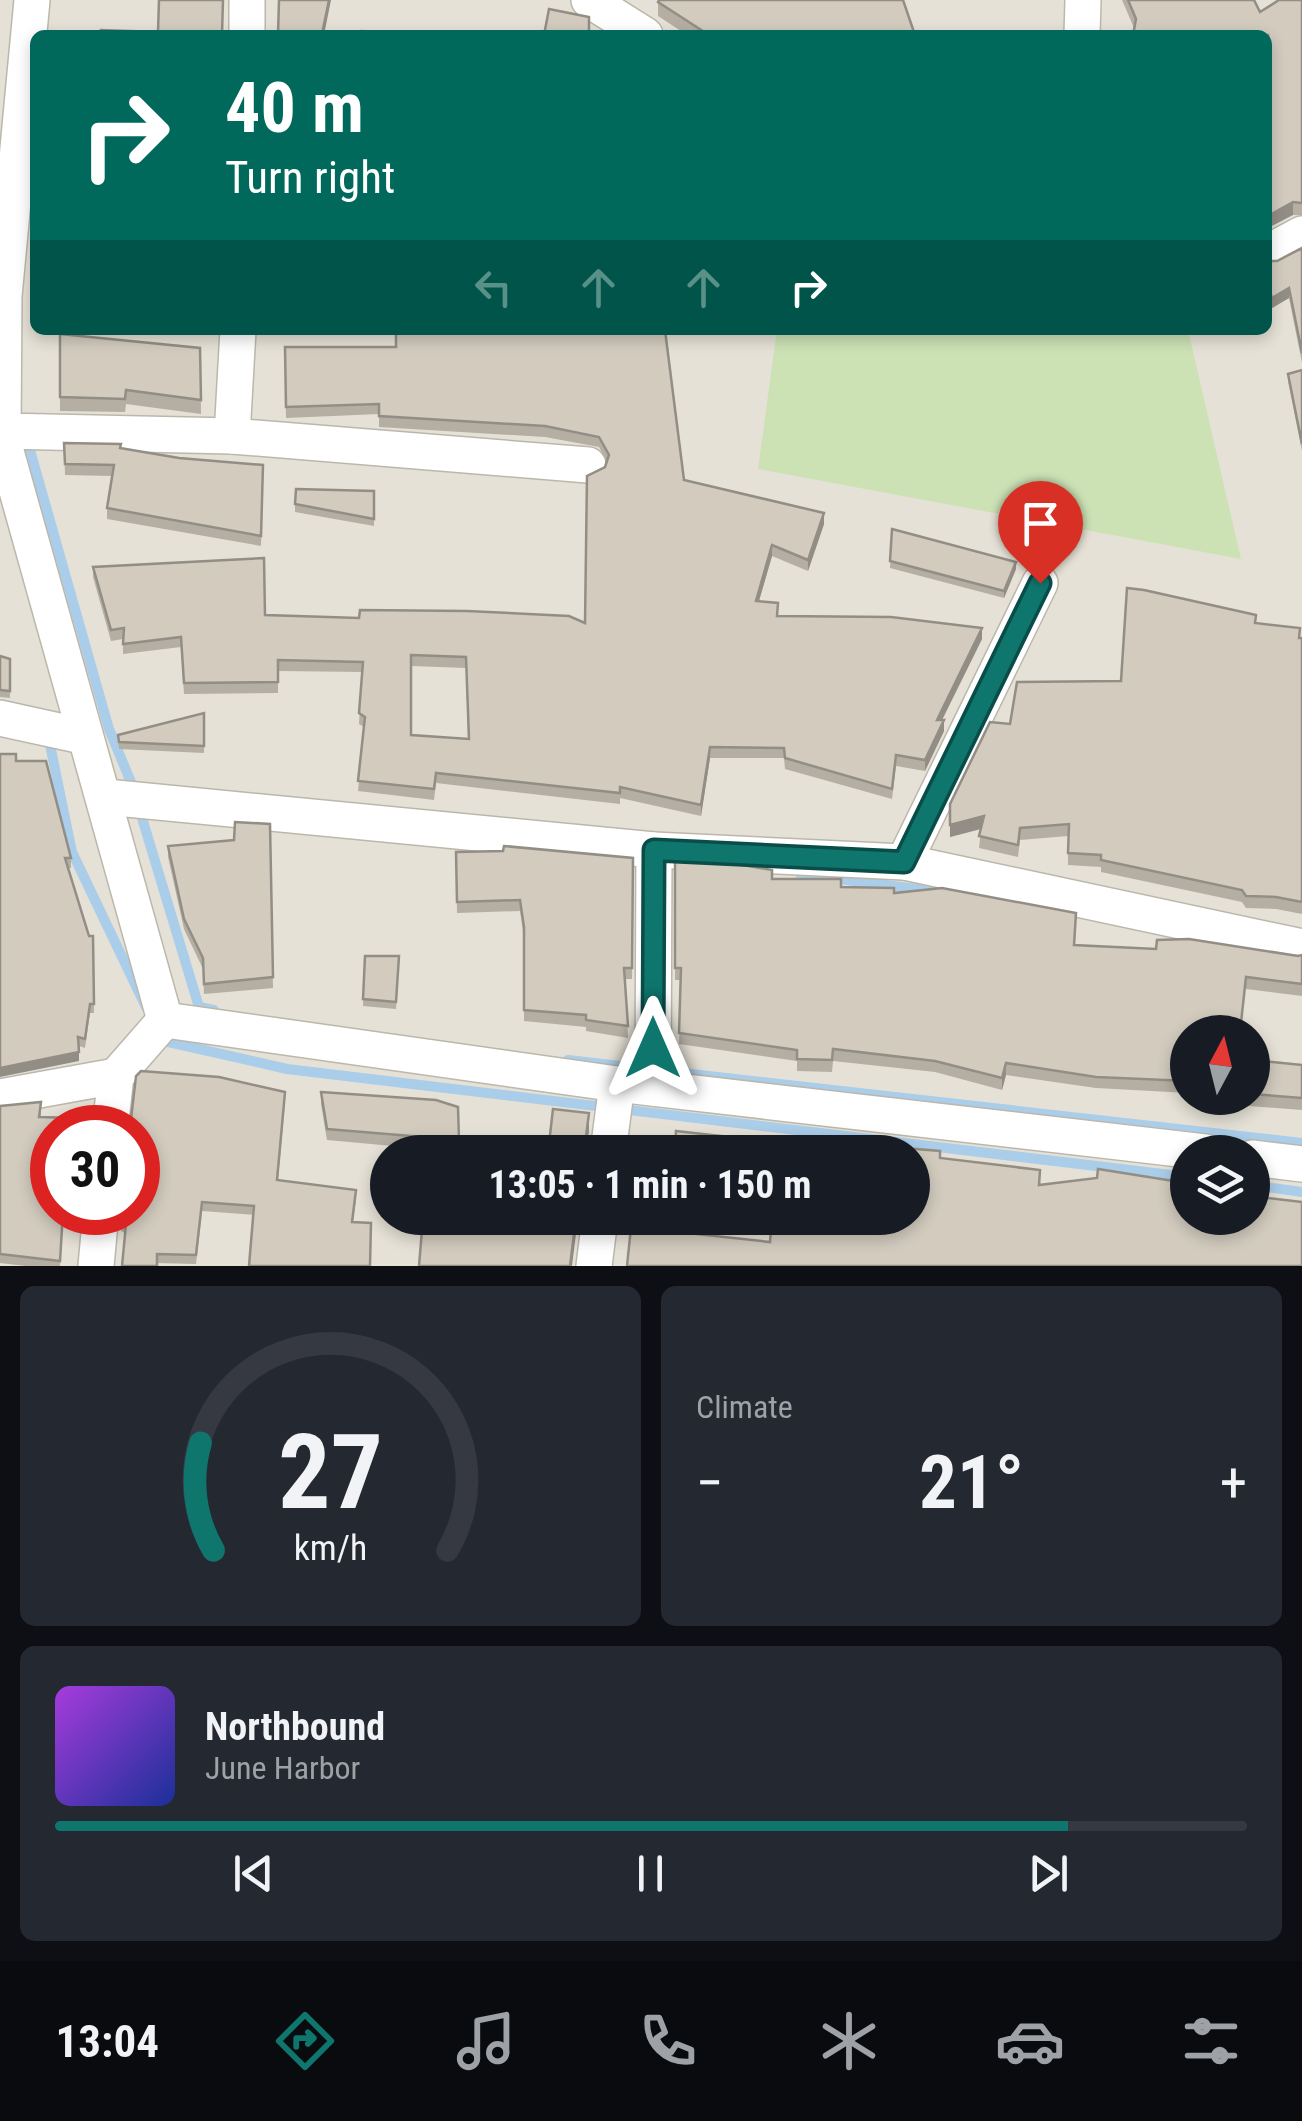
<!DOCTYPE html>
<meta charset="utf-8">
<style>
:root{--surface:#171b24;--page:#242831;--text:#f1f3f6;--muted:#9ea1a6;--line:#363941;--accent:#0f766e}
body{margin:0;font-family:"Roboto Condensed",sans-serif;background:var(--page);color:var(--text);height:100vh;display:flex;flex-direction:column;font-size:38px;white-space:nowrap}
*{box-sizing:border-box;margin:0}
p{font-size:32px;color:var(--muted)}
.icon{flex:none;width:55px;height:55px;fill:none;stroke:currentColor;stroke-width:2;stroke-linecap:round;stroke-linejoin:round}
.map{position:relative;height:1266px;overflow:hidden}
.sheet{display:flex;flex-direction:column;gap:20px;padding:20px;background:#0d0f14;flex:1}
.sheet>*{flex:none}
.banner{position:absolute;left:30px;top:30px;width:1242px;height:305px;border-radius:15px;box-shadow:0 5px 15px #0003;background:#00695c;color:#fff;overflow:hidden}
.needle{width:65px;rotate:7deg}
.buttons{position:absolute;left:1170px;top:1015px;display:grid;gap:20px}
.buttons a{display:grid;place-items:center;width:100px;height:100px;border-radius:50%;background:var(--surface);box-shadow:0 5px 15px #0003;font-size:50px}
.speed{position:absolute;left:30px;top:1105px;display:flex;gap:20px;font-size:50px;font-weight:700;text-align:center}
.speed>*{display:grid;place-content:center;width:130px;height:130px;border-radius:50%;background:var(--surface);box-shadow:0 5px 15px #0003;line-height:1}
.speed .limit{border:15px solid #d22;background:#fff;color:#111}
.pin{position:absolute;display:grid;place-items:center;width:85px;height:85px;color:#fff;margin:-102px -42px;border-radius:50% 50% 50% 0;rotate:-45deg;box-shadow:0 0 10px #0007}
.pin .icon{rotate:45deg}
.me{position:absolute;width:110px;margin:-55px;rotate:0deg;stroke-linejoin:round;filter:drop-shadow(0 0 8px #0008)}
.turn{display:flex;align-items:center;gap:35px;height:210px;padding:0 30px;font-size:45px}
.turn .icon{width:130px;height:130px;stroke-width:2.5}
.turn b{display:block;font-size:70px;line-height:85px}
.lanes{display:flex;align-items:center;height:95px;padding:0 30px;background:#0003;justify-content:center;gap:50px;direction:ltr}
.lanes .off{opacity:.35}
.big{font-size:75px;font-weight:700;line-height:1.1}
.sheet .tile{flex:1;display:flex;flex-direction:column;justify-content:center;gap:15px;min-width:0;padding:0 35px;border-radius:15px;background:var(--page)}
.sheet .dial{align-items:center;gap:0}
.dial svg{height:260px;overflow:visible;fill:none;stroke:var(--line);stroke-width:7;stroke-linecap:round;text-anchor:middle}
.dial text{fill:var(--text);stroke:none}
.song{display:flex;align-items:center;gap:30px}
.cover{width:120px;height:120px;border-radius:15px;background:linear-gradient(135deg,hsl(280 70% 55%),hsl(230 70% 35%))}
.played{height:10px;border-radius:5px;background:linear-gradient(90deg,var(--accent) 85%,var(--line) 85%)}
.keys{display:flex;justify-content:space-around;direction:ltr}
.heat{display:flex;justify-content:space-between;align-items:center;font-size:55px;direction:ltr}
.sheet .tiles{flex:1;display:grid;gap:20px;grid-template-columns:1fr 1fr}
.tile:last-child{grid-column:span 2}
.trip{position:absolute;left:370px;top:1135px;width:560px;height:100px;border-radius:50px;background:var(--surface);box-shadow:0 5px 15px #0003;font-weight:700;line-height:100px;text-align:center}
.tab-bar{display:flex;height:160px;justify-content:space-around;align-items:center;background:#090b0e;color:var(--muted)}
.tab-bar .icon{width:70px;height:70px}
.tab-bar .selected{color:var(--accent)}
.tab-bar b{font-size:45px;color:var(--text)}
.map>svg:first-child{display:block}
.residential{fill:#e5e1d6;fill-rule:evenodd}
.green{fill:#cce2b5}
.lines{fill:none;stroke-linecap:round;stroke-linejoin:round}
.stream{stroke:#aacde9;stroke-width:10}
.street-casing{stroke:#bcb7ab;stroke-width:38}
.street{stroke:#fff;stroke-width:35}
.wall{fill:#b5afa3;fill-rule:evenodd}
.shaded-wall{fill:#938e85}
.building{fill:#d2cbbe;stroke:#938e85;stroke-width:2.5;fill-rule:evenodd}
.route-casing{stroke:#0a4d48;stroke-width:25}
.route{stroke:#0f766e;stroke-width:18}
</style>
<div class="map">
<svg width="1302" height="1266" viewBox="0 0 1302 1266">
<rect width="100%" height="100%" fill="#f2efe8"/>
<!-- residential -->
<path class="residential" d="M0 0H1302V1266H0ZM35 35H1268V330H35ZM1188 1032H1252V1098H1188ZM52 1128H138V1212H52ZM388 1152H912V1218H388ZM1188 1152H1252V1218H1188Z"/>
<!-- green -->
<polygon class="green" points="777,330 1188,330 1241,559 758,469"/>
<g class="lines">
<!-- stream -->
<g class="stream">
<polyline points="26,436 109,729 135,792"/>
<polyline points="43,738 49,740 72,852 146,1007"/>
<polyline points="139,808 199,1007 214,1010"/>
<polyline points="800,874 932,891"/>
<polyline points="161,1036 164,1041 287,1069 1188,1177"/>
<polyline points="568,1060 1302,1143"/>
<polyline points="1252,1185 1302,1192"/>
</g>
<defs>
<g id="street">
<polyline points="32,0 4,296 3,431 232,436 588,465"/>
<polyline points="247,0 247,35"/>
<polyline points="589,0 645,35"/>
<polyline points="1082,35 1083,0"/>
<polyline points="1268,252 1302,234"/>
<polyline points="0,430 165,1020"/>
<polyline points="232,436 238,330"/>
<polyline points="1040,583 904,862 1302,947"/>
<polyline points="0,718 82,736"/>
<polyline points="106,797 654,850 904,862"/>
<polyline points="165,1020 617,1084 1205,1152"/>
<polyline points="653,1088 654,850"/>
<polyline points="0,1097 116,1076"/>
<polyline points="110,1128 116,1076 165,1020"/>
<polyline points="608,1152 617,1084"/>
<polyline points="1252,1158 1302,1164"/>
<polyline points="96,1266 101,1212"/>
<polyline points="594,1266 600,1218"/>
</g>
</defs>
<!-- street casing -->
<use href="#street" class="street-casing"/>
<!-- street -->
<use href="#street" class="street"/>
</g>
<!-- wall -->
<g class="wall">
<polygon points="1122,0 1254,0 1260,12 1302,0 1302,215 1293,215 1134,28"/>
<polygon points="658,2 915,35 687,35 658,16"/>
<polygon points="1302,248 1302,363 1289,298 1272,308 1268,295 1268,261 1277,261"/>
<path d="M396 330 684 480 824 524 808 571 772 556 759 601 778 616 982 639 942 720 944 731 925 771 896 766 892 799 785 769 784 758H710L701 816 620 798V804L436 783 434 800 358 791 364 727 359 724 362 672 278 671V693L184 694 181 647 123 654V639L111 641 93 577V567L265 615 585 623 605 467 607 462 599 447 545 437 379 427V414L286 418 285 347H396ZM411 666 466 668 468 739 411 735Z"/>
<polygon points="697,330 721,330 720,333"/>
<polygon points="60,334 200,348 201,414 126,404 125,412 60,411"/>
<polygon points="1302,370 1302,451 1288,381 1288,374"/>
<polygon points="64,443 120,448 179,458 263,465 261,546 107,519 107,508 112,476 65,475"/>
<polygon points="374,491 374,526 295,512 295,504"/>
<polygon points="892,529 1016,569 1004,598 890,568"/>
<polygon points="1256,623 1302,638 1302,914 1276,909 1246,908 1242,902 1101,872 1101,867 1068,865 1068,836 1020,840 1018,857 979,848 981,829 950,837 950,804 1010,724 1121,681"/>
<polygon points="0,656 10,659 10,698 0,697"/>
<polygon points="204,713 204,753 119,749 118,735"/>
<polygon points="16,761 71,858 71,868 68,868 89,936 93,936 94,1013 90,1013 85,1048 79,1046 79,1061"/>
<polygon points="270,824 273,988 204,994 203,969 184,929 168,857 168,846 234,840"/>
<polygon points="456,852 633,858 632,979 625,979 628,1038 586,1031 586,1027 524,1021 524,938 520,911 457,913"/>
<polygon points="675,861 772,879 894,893 1076,925 1075,945 1302,955 1302,996 1246,989 1188,1032 1188,1093 1096,1088 1006,1075 1002,1090 935,1072 833,1061 832,1072 797,1071 797,1061 679,1044 681,980 675,980"/>
<polygon points="365,956 399,956 396,1009 363,1006"/>
<polygon points="1252,1060 1302,1065 1302,1110 1197,1102 1197,1098 1252,1098"/>
<polygon points="321,1092 458,1107 459,1152 327,1140 321,1104"/>
<polygon points="285,1102 278,1180 356,1199 353,1222 202,1211 196,1264 157,1263 125,1233 121,1231 121,1212"/>
<polygon points="0,1106 41,1111 41,1117 52,1212 81,1212 79,1221 63,1217 60,1266 26,1266 0,1263"/>
</g>
<!-- shaded-wall -->
<g class="shaded-wall">
<polygon points="329,0 331,0 324,35 322,35"/>
<polygon points="1293,202 1293,215 1268,228 1268,216"/>
<polygon points="1289,288 1289,298 1272,308 1272,298"/>
<polygon points="824,513 824,524 808,571 808,560"/>
<polygon points="772,545 772,556 756,611 756,601"/>
<polygon points="1016,562 1016,569 1004,598 1004,591"/>
<polygon points="982,628 982,639 937,730 937,720"/>
<polygon points="944,720 944,731 925,771 925,760"/>
<polygon points="710,747 710,758 701,816 701,805"/>
<polygon points="984,816 984,828 950,837 950,825"/>
<polygon points="79,1052 79,1061 0,1077 0,1068"/>
<polygon points="1006,1063 1006,1075 1002,1090 1002,1078"/>
<polygon points="589,1113 589,1132 586,1152 584,1152"/>
<polygon points="576,1218 578,1218 572,1266 570,1266"/>
</g>
<!-- building -->
<g class="building">
<polygon points="159,0 223,0 222,35 101,35 101,30 158,32"/>
<polygon points="279,0 329,0 322,34 362,31 362,35 278,35"/>
<polygon points="659,0 903,0 915,35 709,35 658,2"/>
<polygon points="1128,0 1254,0 1260,12 1279,0 1302,0 1302,203 1293,202 1268,216 1268,35 1133,35 1136,19"/>
<polygon points="549,9 589,17 589,35 544,35"/>
<polygon points="1302,248 1302,353 1289,288 1272,298 1268,285 1268,261 1277,261"/>
<path d="M396 330H665L684 480 824 513 808 560 772 545 756 601 778 603 777 616 891 617 982 628 937 720H944L925 760 896 755 892 789 785 758 784 748 710 747 701 805 620 787V793L436 773 434 789 358 781 365 717 359 713 363 662 278 660V682L184 683 181 637 123 644 124 628 111 630 93 567 264 558 265 615 359 618 360 610 467 611 569 616 585 623 587 476 605 467 609 455 599 437 545 426 379 416V404L286 407 285 347H396ZM411 655 466 657 469 739 411 735Z"/>
<polygon points="60,334 200,348 201,400 126,390 125,399 60,397"/>
<polygon points="1302,370 1302,444 1288,374"/>
<polygon points="64,443 121,444 120,448 179,458 263,465 261,536 107,508 114,465 65,464"/>
<polygon points="296,489 374,491 374,519 295,504"/>
<polygon points="892,529 1016,562 1004,591 890,561"/>
<polygon points="1127,588 1144,590 1256,615 1255,623 1300,628 1299,638 1302,638 1302,902 1276,897 1246,896 1242,890 1101,860 1101,855 1068,853 1069,824 1020,828 1018,845 979,836 984,816 950,825 950,804 990,722 1010,724 1017,682 1121,681"/>
<polygon points="0,656 10,659 10,691 0,690"/>
<polygon points="204,713 204,746 119,742 118,735"/>
<polygon points="0,754 16,754 16,761 46,761 71,858 65,858 89,936 93,936 94,1004 90,1004 85,1039 78,1037 79,1052 0,1068"/>
<polygon points="235,822 270,824 273,977 204,984 203,958 184,919 168,846 234,840"/>
<polygon points="504,846 633,858 632,968 624,968 628,1026 586,1020 586,1015 524,1010 524,927 520,900 457,902 456,852 503,851"/>
<polygon points="675,861 731,863 772,870 772,879 841,879 841,887 894,888 894,893 942,888 1076,913 1074,945 1156,949 1157,940 1189,939 1298,956 1302,955 1302,984 1246,977 1240,1032 1188,1032 1188,1081 1096,1077 1006,1063 1002,1078 935,1061 833,1049 832,1060 797,1059 797,1050 679,1033 681,968 675,968"/>
<polygon points="365,956 399,956 396,1002 363,999"/>
<polygon points="1252,1060 1302,1065 1302,1098 1252,1094"/>
<polygon points="141,1071 219,1077 285,1092 277,1180 356,1190 352,1222 371,1223 370,1266 249,1266 254,1206 202,1202 196,1255 157,1254 157,1266 122,1266 126,1224 121,1222 121,1212 138,1212 138,1128 130,1128 136,1076"/>
<polygon points="321,1092 436,1100 458,1107 459,1140 327,1129"/>
<polygon points="41,1102 39,1117 74,1118 73,1128 52,1128 52,1212 63,1212 60,1261 0,1254 0,1106"/>
<polygon points="553,1109 589,1113 584,1152 548,1152"/>
<polygon points="676,1131 863,1152 675,1152"/>
<polygon points="891,1147 940,1151 940,1158 1040,1170 1039,1185 1097,1178 1098,1169 1180,1182 1179,1188 1188,1189 1188,1218 1252,1218 1252,1196 1302,1202 1302,1266 627,1266 632,1218 679,1218 677,1232 770,1242 772,1218 912,1218 912,1152 890,1152"/>
<polygon points="423,1218 576,1218 570,1266 419,1266"/>
</g>
<g class="lines">
<defs>
<polyline id="route" points="653,1048 654,850 904,862 1040,583"/>
</defs>
<!-- route casing -->
<use href="#route" class="route-casing"/>
<!-- route -->
<use href="#route" class="route"/>
</g>
</svg>
<div class="buttons">
<a><svg class="needle" viewBox="-14 -14 28 28"><path d="M0-13l5 13h-10z" fill="#e53935"/><path d="M0 13l5-13h-10z" fill="#9ea1a6"/></svg></a>
<a><svg class="icon" aria-label="layers" viewBox="0 0 24 24"><path d="M12 4l9 5-9 5-9-5zM3 14l9 5 9-5"/></svg></a>
</div>
<div class="speed"><div class="limit">30</div></div>
<div class="pin" style="left:1040px;top:583px;background:#d93025"><svg class="icon" aria-label="arrive" viewBox="0 0 24 24"><path d="M6 21V4h12l-3 4 3 4H6"/></svg></div>
<svg class="me" style="left:653px;top:1048px" viewBox="-20 -20 40 40"><path d="M0-17L14 15 0 8-14 15z" fill="#0f766e" stroke="#fff" stroke-width="4"/></svg>
<div class="trip">13:05 · 1 min · 150 m</div>
<div class="banner">
<div class="turn"><svg class="icon" aria-label="right" viewBox="0 0 24 24"><path d="M7 20v-9h11M14 6l5 5-5 5"/></svg><div><b>40 m</b>Turn right</div></div>
<div class="lanes"><svg class="icon off" aria-label="left" viewBox="0 0 24 24"><path d="M17 20v-9H6M10 6l-5 5 5 5"/></svg><svg class="icon off" aria-label="ahead" viewBox="0 0 24 24"><path d="M12 20V5M6 11l6-6 6 6"/></svg><svg class="icon off" aria-label="ahead" viewBox="0 0 24 24"><path d="M12 20V5M6 11l6-6 6 6"/></svg><svg class="icon" aria-label="right" viewBox="0 0 24 24"><path d="M7 20v-9h11M14 6l5 5-5 5"/></svg></div>
</div>
</div>
<section class="sheet">
<div class="tiles">
<div class="tile dial"><svg viewBox="0 0 100 80">
<path d="M14 69A42 42 0 1 1 86 69"/>
<path d="M14 69A42 42 0 0 1 10 36" stroke="#0f766e"/>
<text x="50" y="56" font-size="32" font-weight="700">27</text>
<text x="50" y="72" font-size="11">km/h</text>
</svg></div>
<div class="tile"><p>Climate</p>
<div class="heat"><a>−</a><b class="big">21°</b><a>+</a></div>
</div>
<div class="tile">
<div class="song"><i class="cover"></i><div><b>Northbound</b><p>June Harbor</p></div></div>
<div class="played"></div>
<div class="keys"><svg class="icon" aria-label="previous" viewBox="0 0 24 24"><path d="M18 5L8 12l10 7zM5 5v14"/></svg><svg class="icon" aria-label="pause" viewBox="0 0 24 24"><path d="M8 5v14M16 5v14"/></svg><svg class="icon" aria-label="next" viewBox="0 0 24 24"><path d="M6 5l10 7-10 7zM19 5v14"/></svg></div>
</div>
</div>
</section>
<nav class="tab-bar">
<b>13:04</b>
<svg class="icon selected" aria-label="directions" viewBox="0 0 24 24"><path d="M12 3l9 9-9 9-9-9zM9 14v-3h6M13 9l2 2-2 2"/></svg>
<svg class="icon" aria-label="music" viewBox="0 0 24 24"><path d="M9 18V5l10-2v13"/><circle cx="6" cy="18" r="3"/><circle cx="16" cy="16" r="3"/></svg>
<svg class="icon" aria-label="phone" viewBox="0 0 24 24"><path d="M5 4h4l2 5-3 2q2 4 5 5l2-3 5 2v4C11 20 4 13 5 4z"/></svg>
<svg class="icon" aria-label="climate" viewBox="0 0 24 24"><path d="M12 3v18M4 7l16 10M4 17L20 7"/></svg>
<svg class="icon" aria-label="car" viewBox="0 0 24 24"><path d="M5 17H2v-5l4-1 3-4h7l3 4 3 1v5h-3M9 17h6M6 11h13"/><circle cx="7" cy="17" r="2"/><circle cx="17" cy="17" r="2"/></svg>
<svg class="icon" aria-label="filters" viewBox="0 0 24 24"><path d="M4 7h16M4 17h16"/><circle cx="9" cy="7" r="2"/><circle cx="15" cy="17" r="2"/></svg>
</nav>
